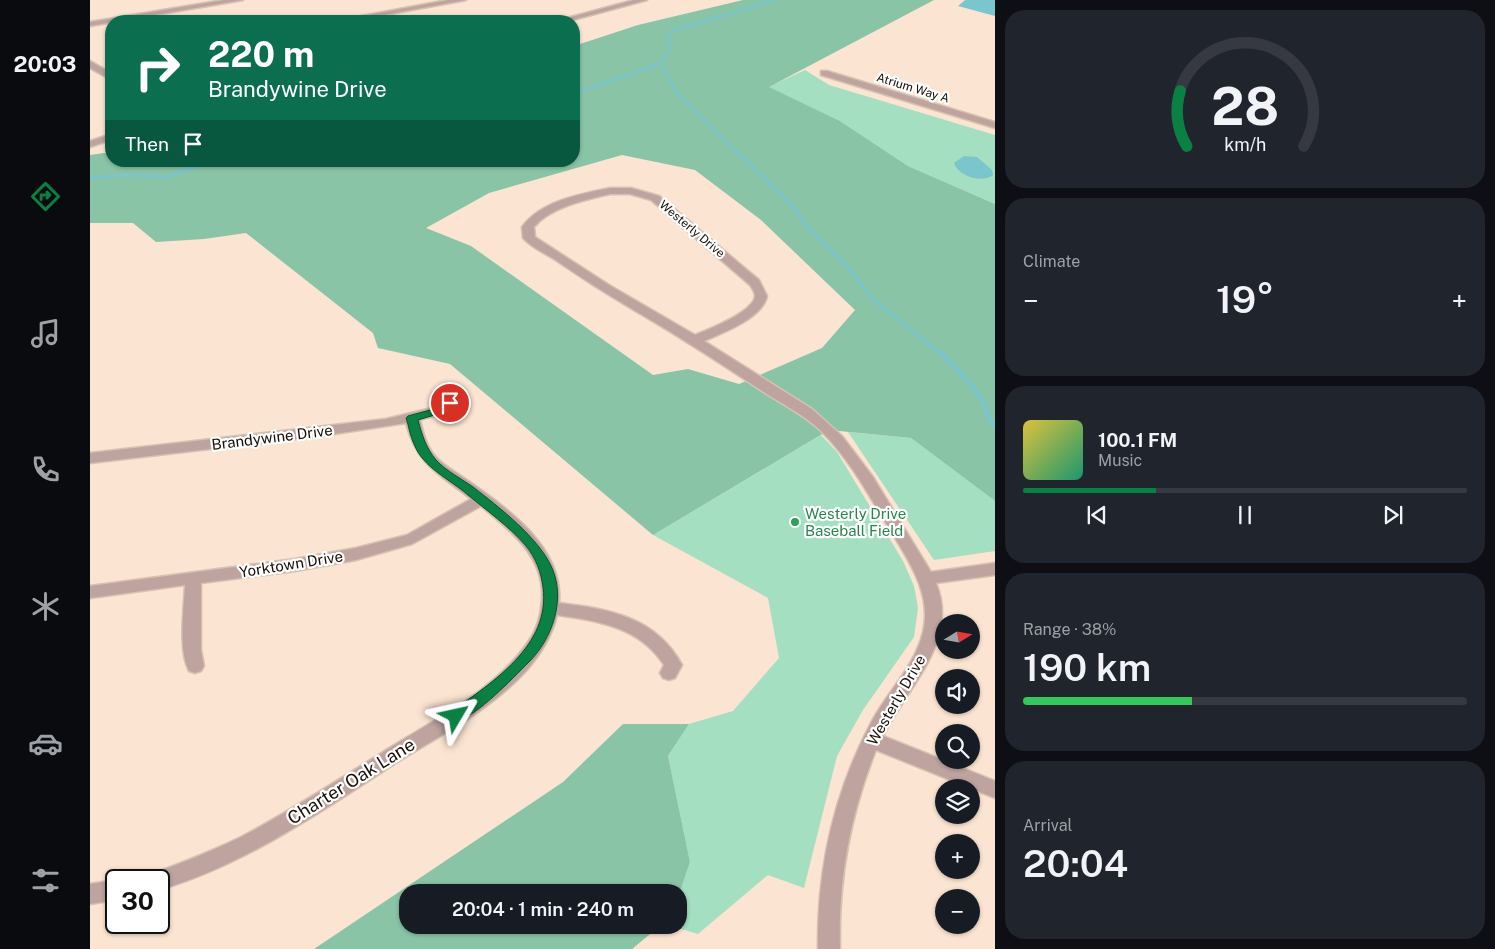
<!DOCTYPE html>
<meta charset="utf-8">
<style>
:root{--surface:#171b24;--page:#20242c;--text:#f1f3f6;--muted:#9ea1a6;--line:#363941;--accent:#0b8043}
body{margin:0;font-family:"Public Sans",sans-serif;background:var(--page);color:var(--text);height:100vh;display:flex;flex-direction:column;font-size:19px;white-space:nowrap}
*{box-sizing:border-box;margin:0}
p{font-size:16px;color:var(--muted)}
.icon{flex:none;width:28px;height:28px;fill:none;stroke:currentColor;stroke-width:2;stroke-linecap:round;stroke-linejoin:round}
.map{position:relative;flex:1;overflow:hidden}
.drawer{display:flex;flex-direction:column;gap:10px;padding:10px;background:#0d0f14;width:500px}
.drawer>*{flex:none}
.guide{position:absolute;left:15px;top:15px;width:475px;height:152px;border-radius:20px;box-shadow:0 1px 4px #0004;background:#0b6e4f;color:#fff;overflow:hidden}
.needle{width:32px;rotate:79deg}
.controls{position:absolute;left:845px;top:614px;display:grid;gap:10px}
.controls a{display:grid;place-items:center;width:45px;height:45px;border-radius:50%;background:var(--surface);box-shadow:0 1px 4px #0004;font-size:25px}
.speed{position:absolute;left:15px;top:869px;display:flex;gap:10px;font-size:25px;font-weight:700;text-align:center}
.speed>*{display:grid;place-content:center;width:65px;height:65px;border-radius:50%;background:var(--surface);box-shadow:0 1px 4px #0004;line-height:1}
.speed .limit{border:2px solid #111;border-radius:8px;background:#fff;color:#111}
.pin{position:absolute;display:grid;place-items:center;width:42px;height:42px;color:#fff;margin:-21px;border:2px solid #fff;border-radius:50%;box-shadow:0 1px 5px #0007}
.me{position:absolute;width:55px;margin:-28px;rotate:54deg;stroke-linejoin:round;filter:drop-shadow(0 0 4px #0008)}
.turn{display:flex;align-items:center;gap:18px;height:105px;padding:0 20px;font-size:22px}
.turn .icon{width:65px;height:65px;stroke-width:2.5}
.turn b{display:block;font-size:35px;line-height:42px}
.then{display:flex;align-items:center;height:48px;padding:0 20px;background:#0003;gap:10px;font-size:19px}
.big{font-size:38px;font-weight:600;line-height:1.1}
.drawer .tile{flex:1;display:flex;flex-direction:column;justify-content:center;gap:8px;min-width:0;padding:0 18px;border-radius:20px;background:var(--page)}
.drawer .dial{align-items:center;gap:0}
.dial svg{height:130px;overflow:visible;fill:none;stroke:var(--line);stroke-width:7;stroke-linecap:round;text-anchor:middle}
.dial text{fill:var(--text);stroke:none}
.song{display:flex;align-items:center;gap:15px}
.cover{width:60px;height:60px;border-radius:8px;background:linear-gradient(135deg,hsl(50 70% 55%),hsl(160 70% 35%))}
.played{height:5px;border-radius:2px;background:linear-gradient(90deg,var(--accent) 30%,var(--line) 30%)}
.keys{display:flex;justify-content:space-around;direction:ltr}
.heat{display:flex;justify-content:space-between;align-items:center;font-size:28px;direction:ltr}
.charge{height:8px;border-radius:4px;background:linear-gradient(90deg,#34c759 38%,var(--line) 0)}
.trip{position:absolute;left:309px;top:884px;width:288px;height:50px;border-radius:20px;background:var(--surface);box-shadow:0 1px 4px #0004;font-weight:600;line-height:50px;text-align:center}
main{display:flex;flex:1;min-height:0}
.tabs{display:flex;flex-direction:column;width:90px;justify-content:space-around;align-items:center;background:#090b0e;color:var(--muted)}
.tabs .icon{width:35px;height:35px}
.tabs .current{color:var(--accent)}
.tabs b{font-size:22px;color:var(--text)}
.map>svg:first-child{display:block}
.green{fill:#a4dfc2}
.forest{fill:#89c4a7;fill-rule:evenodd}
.water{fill:#7bc5cc}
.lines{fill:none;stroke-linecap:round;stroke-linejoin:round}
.stream-far2{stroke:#7bc5cc;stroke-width:2.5}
.stream-far1{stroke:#7bc5cc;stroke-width:3}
.stream{stroke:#7bc5cc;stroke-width:4.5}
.minor-casing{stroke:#d7c2b1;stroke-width:3}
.minor{fill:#bea39f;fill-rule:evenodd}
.route{fill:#0b8043;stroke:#07532c}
.leisure-dot{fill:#2e9e5b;stroke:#fff;stroke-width:2}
.labels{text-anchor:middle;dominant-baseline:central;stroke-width:4.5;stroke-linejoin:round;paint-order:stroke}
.far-street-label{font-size:12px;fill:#170e06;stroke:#fff}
.street-label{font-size:15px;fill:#170e06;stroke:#fff}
.leisure-label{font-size:15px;fill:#27864d;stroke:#fff;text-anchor:start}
.near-street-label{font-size:18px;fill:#170e06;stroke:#fff}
</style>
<main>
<nav class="tabs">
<b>20:03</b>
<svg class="icon current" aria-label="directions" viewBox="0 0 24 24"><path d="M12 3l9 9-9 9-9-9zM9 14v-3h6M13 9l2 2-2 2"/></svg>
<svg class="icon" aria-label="music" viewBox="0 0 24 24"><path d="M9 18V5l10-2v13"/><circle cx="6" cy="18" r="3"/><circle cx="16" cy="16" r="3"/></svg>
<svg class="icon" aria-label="phone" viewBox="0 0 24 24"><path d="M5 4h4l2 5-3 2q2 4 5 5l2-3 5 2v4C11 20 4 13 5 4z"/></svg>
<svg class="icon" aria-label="climate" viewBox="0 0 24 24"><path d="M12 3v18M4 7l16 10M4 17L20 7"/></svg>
<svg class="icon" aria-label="car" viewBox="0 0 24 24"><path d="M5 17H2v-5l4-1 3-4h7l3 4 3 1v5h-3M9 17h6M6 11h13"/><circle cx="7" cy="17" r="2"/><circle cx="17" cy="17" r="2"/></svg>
<svg class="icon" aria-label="filters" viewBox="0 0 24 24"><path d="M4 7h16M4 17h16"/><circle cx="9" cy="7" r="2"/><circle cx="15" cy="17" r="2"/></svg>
</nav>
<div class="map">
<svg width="905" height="949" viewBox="0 0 905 949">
<rect width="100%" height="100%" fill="#fbe4d1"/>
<!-- green -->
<g class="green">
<polygon points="715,70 739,85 905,135 905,204 818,166 750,121 678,87"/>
<polygon points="758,432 821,438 905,501 905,551 844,560"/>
<polygon points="731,435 747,452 813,561 824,586 828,608 824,637 773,710 747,756 714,888 678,875 608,934 578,925 588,925 588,898 600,862 578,756 599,724 643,711 689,658 678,598 563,535"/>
</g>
<!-- forest -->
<g class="forest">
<path d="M653 0H844L679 87 750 121 818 166 905 204V501L821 438 739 430 563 535 360 364 288 348 283 333 156 233 114 239 66 242 43 223H0V155L21 152V161H484V46L548 25ZM532 155 605 170 671 220 765 310 732 348 649 384 598 369 563 375 381 246 336 228 399 193Z"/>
<polygon points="533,724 599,724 578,756 600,862 588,898 588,892 318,892 318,925 571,925 542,949 224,949 473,782"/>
</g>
<!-- water -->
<g class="water">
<polygon points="875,0 905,0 905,16 868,6"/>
<path d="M874 156 887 157 902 170 903 175C892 184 868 176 864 163Z"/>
</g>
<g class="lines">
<!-- stream-far2 -->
<g class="stream-far2">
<polyline points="571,63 587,93 649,155"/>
<polyline points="484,94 571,63 580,49 577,38 583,31 684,0"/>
</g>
<!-- stream-far1 -->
<g class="stream-far1">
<polyline points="648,153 701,204 721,231 755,264 784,300 852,355"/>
<polyline points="0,178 41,175 79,177 102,168 138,161"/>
</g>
<!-- stream -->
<path class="stream" d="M851 353C865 367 880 381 891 398 897 409 895 416 905 426"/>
<defs>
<g id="minor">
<polygon points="134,0 153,0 0,26 0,22"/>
<polygon points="358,0 376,0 262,21 245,21"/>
<polygon points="544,0 557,0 479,21 466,21"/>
<polygon points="0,61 21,73 21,80 0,68"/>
<polygon points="731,71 737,71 905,122 905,128 731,75"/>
<polygon points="21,134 21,140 0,147 0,141"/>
<path d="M520 188H541L569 196 669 280 677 296C673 318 632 333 614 341L722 409 752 436 783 477 841 572 905 563V575L846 583C870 641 817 687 793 736L905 781V798L786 750C760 815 748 879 750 949H728C727 868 744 792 782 721 798 691 825 666 833 632 842 595 820 563 802 533 780 498 761 460 730 430 713 414 692 404 672 391 630 363 587 335 542 309 515 293 490 277 464 259 454 253 441 247 433 238L432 227C451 201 490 194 520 188ZM520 194H540L561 200 660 285C662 288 665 292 665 296 664 312 617 330 605 335L519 285 445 237 444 227C461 207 495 200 520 194Z"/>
<path d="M361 399 368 403C359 414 342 416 330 420 333 432 336 445 344 455 352 465 364 471 374 478 415 507 474 546 469 603 519 609 566 617 592 665L585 678 579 680 573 678 570 673 574 665C550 627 508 621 467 615 462 637 450 655 436 671 401 709 353 734 309 761 233 810 157 864 69 890V880H59L62 874C91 863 120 852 149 838 201 811 251 778 301 747 349 717 405 690 438 642 447 630 451 614 452 600 455 557 421 531 391 506L322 544 266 560 205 571 111 583V650L114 666 111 671 105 673 99 671C88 650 94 609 95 585L0 598V586L205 559 266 548 317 535 381 499C349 474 327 465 316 423L231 436 0 463V453L296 419 342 408Z"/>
<polygon points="26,880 26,900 0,904 0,884"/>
</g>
</defs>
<!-- minor casing -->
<use href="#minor" class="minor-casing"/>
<!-- minor -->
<use href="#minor" class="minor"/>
</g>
<!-- route -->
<path class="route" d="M360 399 366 403 351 413 328 420C332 435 336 448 346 460 356 471 372 479 383 487 409 507 449 538 462 568 476 600 462 639 439 662 421 680 389 714 366 722L361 720 359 716 361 712C402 682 461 646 453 587 451 572 446 558 436 546 420 527 397 511 378 495 360 479 333 468 324 444 320 436 319 426 316 418L318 416 344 409Z"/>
<!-- markers -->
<circle class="leisure-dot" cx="705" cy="522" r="5"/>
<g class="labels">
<!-- far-street labels -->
<g class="far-street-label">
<text transform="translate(823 88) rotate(17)">Atrium Way A</text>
<text transform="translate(602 229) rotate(40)">Westerly Drive</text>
</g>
<!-- street labels -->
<g class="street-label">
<text transform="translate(182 437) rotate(-7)">Brandywine Drive</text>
<text transform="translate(201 564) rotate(-9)">Yorktown Drive</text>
<text transform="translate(806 700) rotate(-60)">Westerly Drive</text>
</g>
<!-- leisure labels -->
<g class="leisure-label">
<text x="715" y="513">Westerly Drive<tspan x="715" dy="17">Baseball Field</tspan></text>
</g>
<!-- near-street labels -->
<g class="near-street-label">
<text transform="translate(261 781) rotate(-32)">Charter Oak Lane</text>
</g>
</g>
</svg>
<div class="controls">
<a><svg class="needle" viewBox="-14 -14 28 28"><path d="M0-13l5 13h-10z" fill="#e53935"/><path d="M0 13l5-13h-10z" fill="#9ea1a6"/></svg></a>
<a><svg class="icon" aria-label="sound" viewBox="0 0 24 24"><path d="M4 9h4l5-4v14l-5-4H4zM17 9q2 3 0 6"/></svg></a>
<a><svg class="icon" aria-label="search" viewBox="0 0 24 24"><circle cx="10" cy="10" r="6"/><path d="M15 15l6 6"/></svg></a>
<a><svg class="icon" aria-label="layers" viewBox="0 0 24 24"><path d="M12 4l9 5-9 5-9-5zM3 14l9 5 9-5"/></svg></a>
<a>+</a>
<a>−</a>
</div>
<div class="speed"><div class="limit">30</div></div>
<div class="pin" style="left:360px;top:403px;background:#d93025"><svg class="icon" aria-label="arrive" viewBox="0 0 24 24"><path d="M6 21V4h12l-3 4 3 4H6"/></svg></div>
<svg class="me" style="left:366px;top:716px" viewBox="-20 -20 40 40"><path d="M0-17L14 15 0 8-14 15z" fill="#0b8043" stroke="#fff" stroke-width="4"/></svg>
<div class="trip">20:04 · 1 min · 240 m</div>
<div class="guide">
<div class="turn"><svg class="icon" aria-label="right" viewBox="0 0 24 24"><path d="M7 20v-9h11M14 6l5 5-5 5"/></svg><div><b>220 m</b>Brandywine Drive</div></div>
<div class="then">Then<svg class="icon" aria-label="arrive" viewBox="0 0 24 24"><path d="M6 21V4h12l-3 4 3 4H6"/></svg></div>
</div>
</div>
<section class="drawer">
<div class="tile dial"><svg viewBox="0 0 100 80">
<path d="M14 69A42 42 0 1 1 86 69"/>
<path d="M14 69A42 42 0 0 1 10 35" stroke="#0b8043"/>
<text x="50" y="56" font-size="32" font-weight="700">28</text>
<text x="50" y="72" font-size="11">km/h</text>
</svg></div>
<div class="tile"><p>Climate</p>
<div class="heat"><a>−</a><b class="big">19°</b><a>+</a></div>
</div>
<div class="tile">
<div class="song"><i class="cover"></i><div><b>100.1 FM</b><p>Music</p></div></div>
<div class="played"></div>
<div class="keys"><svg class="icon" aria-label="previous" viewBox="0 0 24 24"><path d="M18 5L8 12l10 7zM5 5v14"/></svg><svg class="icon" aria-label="pause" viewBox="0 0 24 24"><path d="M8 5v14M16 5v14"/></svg><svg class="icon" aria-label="next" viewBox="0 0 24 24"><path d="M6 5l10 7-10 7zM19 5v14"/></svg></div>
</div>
<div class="tile"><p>Range · 38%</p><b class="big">190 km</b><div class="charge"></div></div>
<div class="tile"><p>Arrival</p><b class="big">20:04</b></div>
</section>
</main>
